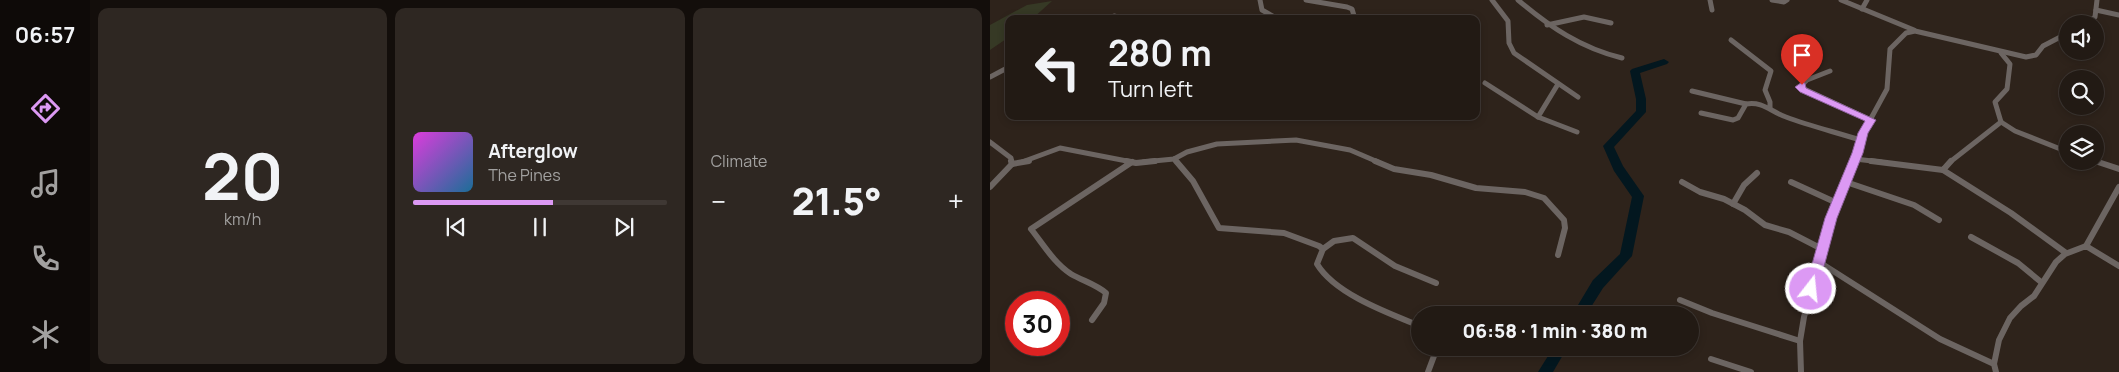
<!DOCTYPE html>
<meta charset="utf-8">
<style>
:root{--surface:#221a14;--page:#2e2722;--text:#f1f3f6;--muted:#a2a1a0;--line:#3f3834;--accent:#dc99f4}
body{margin:0;font-family:Manrope,sans-serif;background:var(--page);color:var(--text);height:100vh;display:flex;flex-direction:column;font-size:19px;white-space:nowrap}
*{box-sizing:border-box;margin:0}
p{font-size:16px;color:var(--muted)}
.icon{flex:none;width:28px;height:28px;fill:none;stroke:currentColor;stroke-width:2;stroke-linecap:round;stroke-linejoin:round}
.map{position:relative;flex:1;overflow:hidden}
.sheet{display:flex;flex-direction:column;gap:8px;padding:8px;background:#130e0b;width:900px}
.sheet>*{flex:none}
.top-card{position:absolute;left:15px;top:15px;width:475px;height:105px;border-radius:10px;box-shadow:0 2px 8px #0003,0 0 0 1px var(--line);background:#221a14;color:var(--text);overflow:hidden}
.tools{position:absolute;left:1069px;top:15px;display:grid;gap:10px}
.tools a{display:grid;place-items:center;width:45px;height:45px;border-radius:50%;background:var(--surface);box-shadow:0 2px 8px #0003,0 0 0 1px var(--line);font-size:25px}
.speed{position:absolute;left:15px;top:291px;display:flex;gap:10px;font-size:25px;font-weight:700;text-align:center}
.speed>*{display:grid;place-content:center;width:65px;height:65px;border-radius:50%;background:var(--surface);box-shadow:0 2px 8px #0003,0 0 0 1px var(--line);line-height:1}
.speed .limit{border:8px solid #d22;background:#fff;color:#111}
.pin{position:absolute;display:grid;place-items:center;width:42px;height:42px;color:#fff;margin:-51px -21px;border-radius:50% 50% 50% 0;rotate:-45deg;box-shadow:0 0 5px #0007}
.pin .icon{rotate:45deg}
.me{position:absolute;width:55px;margin:-28px;rotate:16deg;stroke-linejoin:round;filter:drop-shadow(0 0 4px #0008)}
.turn{display:flex;align-items:center;gap:18px;height:105px;padding:0 20px;font-size:22px}
.turn .icon{width:65px;height:65px;stroke-width:2.5}
.turn b{display:block;font-size:35px;line-height:42px}
.big{font-size:38px;font-weight:800;line-height:1.1}
.sheet .widget{flex:1;display:flex;flex-direction:column;justify-content:center;gap:8px;min-width:0;padding:0 18px;border-radius:10px;background:var(--page)}
.sheet .dial{align-items:center;gap:0}
.dial b{font-size:65px;line-height:1}
.song{display:flex;align-items:center;gap:15px}
.cover{width:60px;height:60px;border-radius:8px;background:linear-gradient(135deg,hsl(300 70% 55%),hsl(200 70% 35%))}
.played{height:5px;border-radius:2px;background:linear-gradient(90deg,var(--accent) 55%,var(--line) 55%)}
.keys{display:flex;justify-content:space-around;direction:ltr}
.heat{display:flex;justify-content:space-between;align-items:center;font-size:28px;direction:ltr}
.sheet .tiles{flex:1;display:grid;gap:8px;grid-template-columns:repeat(3,1fr)}
.trip{position:absolute;left:421px;top:306px;width:288px;height:50px;border-radius:25px;background:var(--surface);box-shadow:0 2px 8px #0003,0 0 0 1px var(--line);font-weight:800;line-height:50px;text-align:center}
main{display:flex;flex:1;min-height:0}
.dock{display:flex;flex-direction:column;width:90px;justify-content:space-around;align-items:center;background:#0e0a08;color:var(--muted)}
.dock .icon{width:35px;height:35px}
.dock .current{color:var(--accent)}
.dock b{font-size:22px;color:var(--text)}
.map>svg:first-child{display:block}
.green{fill:#363925}
.lines{fill:none;stroke-linecap:round;stroke-linejoin:round}
.river{fill:#03171f;fill-rule:evenodd}
.minor-far1{stroke:#6c6562;stroke-width:5}
.minor{stroke:#6c6562;stroke-width:6}
.route{fill:#dc99f4;stroke:#8f639f}
</style>
<main>
<nav class="dock">
<b>06:57</b>
<svg class="icon current" aria-label="directions" viewBox="0 0 24 24"><path d="M12 3l9 9-9 9-9-9zM9 14v-3h6M13 9l2 2-2 2"/></svg>
<svg class="icon" aria-label="music" viewBox="0 0 24 24"><path d="M9 18V5l10-2v13"/><circle cx="6" cy="18" r="3"/><circle cx="16" cy="16" r="3"/></svg>
<svg class="icon" aria-label="phone" viewBox="0 0 24 24"><path d="M5 4h4l2 5-3 2q2 4 5 5l2-3 5 2v4C11 20 4 13 5 4z"/></svg>
<svg class="icon" aria-label="climate" viewBox="0 0 24 24"><path d="M12 3v18M4 7l16 10M4 17L20 7"/></svg>
</nav>
<section class="sheet">
<div class="tiles">
<div class="widget dial"><b>20</b><p>km/h</p></div>
<div class="widget">
<div class="song"><i class="cover"></i><div><b>Afterglow</b><p>The Pines</p></div></div>
<div class="played"></div>
<div class="keys"><svg class="icon" aria-label="previous" viewBox="0 0 24 24"><path d="M18 5L8 12l10 7zM5 5v14"/></svg><svg class="icon" aria-label="pause" viewBox="0 0 24 24"><path d="M8 5v14M16 5v14"/></svg><svg class="icon" aria-label="next" viewBox="0 0 24 24"><path d="M6 5l10 7-10 7zM19 5v14"/></svg></div>
</div>
<div class="widget"><p>Climate</p>
<div class="heat"><a>−</a><b class="big">21.5°</b><a>+</a></div>
</div>
</div>
</section>
<div class="map">
<svg width="1129" height="372" viewBox="0 0 1129 372">
<rect width="100%" height="100%" fill="#2e231b"/>
<!-- green -->
<polygon class="green" points="62,1 42,19 19,19 19,37 0,50 0,25 37,5"/>
<g class="lines">
<!-- river -->
<g class="river">
<polygon points="674,59 679,62 677,64 650,73 656,99 656,112 624,147 633,166 654,196 642,256 613,288 596,315 582,315 603,280 630,254 642,197 624,171 613,146 646,111 646,99 640,71 642,69"/>
<polygon points="563,348 577,348 563,372 548,372"/>
</g>
<!-- minor-far1 -->
<g class="minor-far1">
<polyline points="270,0 272,10 288,19"/>
<polyline points="316,0 357,7 362,9 365,19"/>
<polyline points="502,0 518,21 519,43 524,53 588,97"/>
<path d="M528 0C560 27 591 48 632 58"/>
<polyline points="720,0 722,10"/>
<polyline points="782,0 794,2 797,0"/>
<polyline points="851,0 924,30"/>
<polyline points="872,9 877,0"/>
<polyline points="1106,10 1129,15"/>
<polyline points="115,19 124,16 136,19"/>
<polyline points="1095,24 1105,17 1107,0"/>
<polyline points="557,25 594,17 621,23"/>
<polyline points="741,40 781,71 775,90 780,102 780,108"/>
<polyline points="840,71 817,80 810,87 881,120"/>
<polyline points="0,77 19,67"/>
<polyline points="495,83 548,117"/>
<polyline points="568,84 548,117 587,132"/>
<polyline points="702,91 756,104"/>
<path d="M711 113 743 120 748 118 756 104C773 101 781 112 796 117 820 126 845 132 870 140"/>
<polyline points="1011,122 1025,131 1078,152"/>
<polyline points="0,142 21,158 22,162"/>
<polyline points="184,159 187,162"/>
<polyline points="865,159 891,162"/>
<polyline points="1105,161 1109,162"/>
<polyline points="32,162 70,148 142,162"/>
<polyline points="153,162 184,159 197,152 227,144 306,140 360,150 388,162"/>
<polyline points="864,162 873,133 897,89 900,49 916,33 925,31 1036,57 1046,55 1053,46 1078,33"/>
<polyline points="960,162 1011,122 1005,102 1017,89 1020,64 1011,53"/>
</g>
<!-- minor -->
<g class="minor">
<polyline points="21,161 22,164"/>
<polyline points="136,161 146,163 165,161"/>
<path d="M186 161 203 181 229 228 294 233 329 246 333 249 327 264C345 294 398 313 430 326"/>
<polyline points="385,161 404,169 441,175 486,188 535,192 554,198 574,220 575,228 568,255"/>
<polyline points="881,161 953,170 961,161"/>
<polyline points="1105,161 1129,169"/>
<polyline points="22,164 39,161"/>
<polyline points="953,170 1021,213 1076,253"/>
<polyline points="692,182 710,192 734,199 755,210 775,225 799,232 832,249"/>
<polyline points="801,182 847,203"/>
<polyline points="856,182 924,205 949,220"/>
<polyline points="0,187 22,164"/>
<polyline points="743,204 754,185 767,173"/>
<polyline points="981,237 1028,263 1051,282"/>
<polyline points="1096,246 1129,187"/>
<polyline points="333,249 344,241 363,238 405,266 446,283"/>
<polyline points="829,262 950,339 1004,364 1006,372"/>
<polyline points="690,300 722,313 810,341"/>
<path d="M102 320 114 303 116 293C105 284 93 281 81 274 64 263 53 244 41 229L142 162"/>
<polyline points="721,359 761,372"/>
<polyline points="1004,364 1009,340 1020,318 1031,306 1044,296 1066,262 1075,254 1096,246 1129,266"/>
<polyline points="438,372 447,348"/>
<polyline points="811,372 810,341 814,317 841,218 865,161"/>
</g>
</g>
<!-- route -->
<polygon class="route" points="812,82 815,83 816,88 886,120 878,133 873,153 847,218 828,289 826,293 817,293 815,289 835,218 862,153 868,133 875,121 810,92 805,87"/>
</svg>
<div class="tools">
<a><svg class="icon" aria-label="sound" viewBox="0 0 24 24"><path d="M4 9h4l5-4v14l-5-4H4zM17 9q2 3 0 6"/></svg></a>
<a><svg class="icon" aria-label="search" viewBox="0 0 24 24"><circle cx="10" cy="10" r="6"/><path d="M15 15l6 6"/></svg></a>
<a><svg class="icon" aria-label="layers" viewBox="0 0 24 24"><path d="M12 4l9 5-9 5-9-5zM3 14l9 5 9-5"/></svg></a>
</div>
<div class="speed"><div class="limit">30</div></div>
<div class="pin" style="left:812px;top:85px;background:#d93025"><svg class="icon" aria-label="arrive" viewBox="0 0 24 24"><path d="M6 21V4h12l-3 4 3 4H6"/></svg></div>
<svg class="me" style="left:821px;top:289px" viewBox="-20 -20 40 40"><circle r="17" fill="#dc99f4" stroke="#fff" stroke-width="3"/><path d="M0-11L8 9 0 5-8 9z" fill="#fff"/></svg>
<div class="trip">06:58 · 1 min · 380 m</div>
<div class="top-card">
<div class="turn"><svg class="icon" aria-label="left" viewBox="0 0 24 24"><path d="M17 20v-9H6M10 6l-5 5 5 5"/></svg><div><b>280 m</b>Turn left</div></div>
</div>
</div>
</main>
